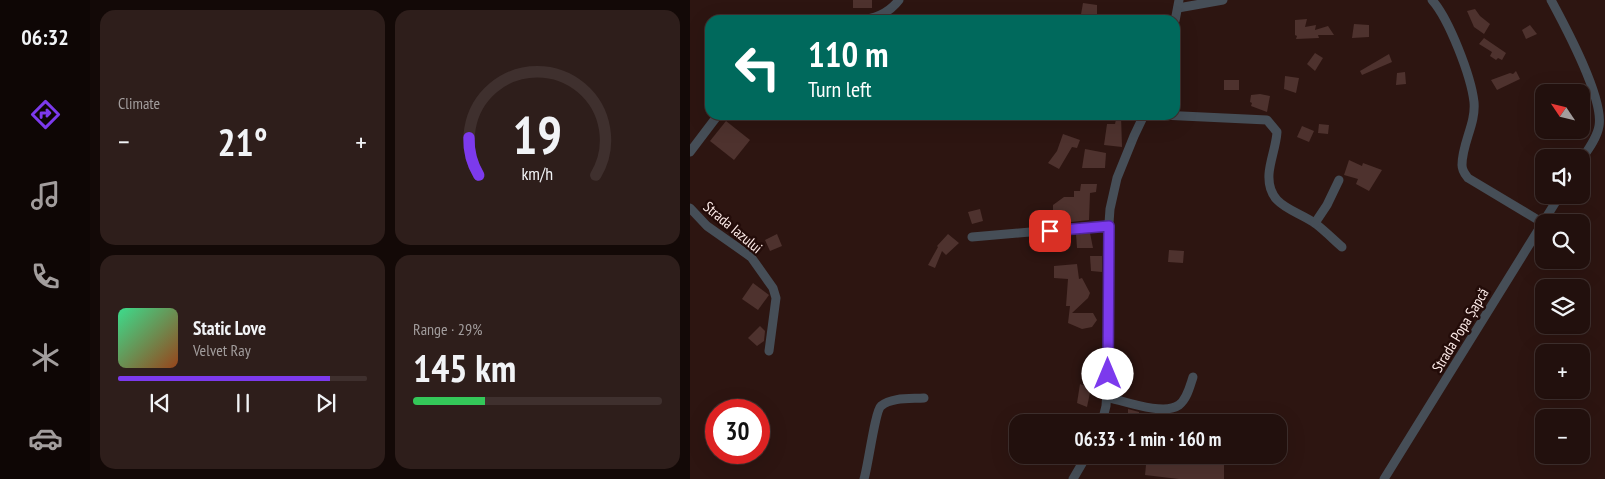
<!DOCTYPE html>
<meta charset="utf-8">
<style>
:root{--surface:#22100d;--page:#2e1e1b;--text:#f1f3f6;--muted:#a29d9d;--line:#3f302e;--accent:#7c3aed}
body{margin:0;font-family:"PT Sans Narrow",sans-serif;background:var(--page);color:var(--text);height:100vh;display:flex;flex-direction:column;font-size:19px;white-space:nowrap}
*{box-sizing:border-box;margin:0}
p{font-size:16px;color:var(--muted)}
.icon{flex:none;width:28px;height:28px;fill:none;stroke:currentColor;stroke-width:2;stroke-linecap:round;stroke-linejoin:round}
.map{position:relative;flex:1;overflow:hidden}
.side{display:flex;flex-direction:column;gap:10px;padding:10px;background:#130907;width:600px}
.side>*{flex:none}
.banner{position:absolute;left:15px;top:15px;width:475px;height:105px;border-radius:15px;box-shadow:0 5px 20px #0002,0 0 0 1px var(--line);background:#00695c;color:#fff;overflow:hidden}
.needle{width:32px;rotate:305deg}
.fabs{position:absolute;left:845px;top:84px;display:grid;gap:10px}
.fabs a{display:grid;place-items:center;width:55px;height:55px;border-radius:10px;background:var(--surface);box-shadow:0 5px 20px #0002,0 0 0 1px var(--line);font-size:25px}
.speed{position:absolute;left:15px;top:399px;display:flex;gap:10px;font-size:25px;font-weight:700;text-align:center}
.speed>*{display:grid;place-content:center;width:65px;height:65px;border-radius:50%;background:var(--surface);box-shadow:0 5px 20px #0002,0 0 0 1px var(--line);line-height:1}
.speed .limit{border:8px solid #d22;background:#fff;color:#111}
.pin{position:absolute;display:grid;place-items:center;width:42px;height:42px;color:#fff;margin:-21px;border-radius:10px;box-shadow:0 2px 8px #0006}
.me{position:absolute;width:55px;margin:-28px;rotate:0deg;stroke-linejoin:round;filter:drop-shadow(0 0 4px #0008)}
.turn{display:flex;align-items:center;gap:18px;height:105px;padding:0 20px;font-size:22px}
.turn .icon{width:65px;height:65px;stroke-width:2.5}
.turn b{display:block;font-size:35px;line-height:42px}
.big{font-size:38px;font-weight:700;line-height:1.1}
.side .tile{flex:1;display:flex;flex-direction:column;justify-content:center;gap:8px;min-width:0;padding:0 18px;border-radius:15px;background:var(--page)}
.side .dial{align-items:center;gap:0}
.dial svg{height:130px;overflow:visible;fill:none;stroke:var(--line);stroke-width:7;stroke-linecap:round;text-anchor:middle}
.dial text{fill:var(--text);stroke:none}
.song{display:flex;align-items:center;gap:15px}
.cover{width:60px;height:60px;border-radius:8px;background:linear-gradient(135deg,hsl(150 70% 55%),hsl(20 70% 35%))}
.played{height:5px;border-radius:2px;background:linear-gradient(90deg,var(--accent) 85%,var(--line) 85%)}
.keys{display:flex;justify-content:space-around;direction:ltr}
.heat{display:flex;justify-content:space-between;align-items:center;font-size:28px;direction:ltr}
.charge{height:8px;border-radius:4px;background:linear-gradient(90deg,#34c759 29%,var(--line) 0)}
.side .tiles{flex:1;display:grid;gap:10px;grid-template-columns:repeat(2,1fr)}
.trip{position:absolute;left:319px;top:414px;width:278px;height:50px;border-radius:15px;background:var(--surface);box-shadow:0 5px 20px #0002,0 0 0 1px var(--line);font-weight:700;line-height:50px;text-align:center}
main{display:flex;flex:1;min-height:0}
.menu{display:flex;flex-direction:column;width:90px;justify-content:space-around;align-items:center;background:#0e0605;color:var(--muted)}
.menu .icon{width:35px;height:35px}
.menu .on{color:var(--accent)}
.menu b{font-size:22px;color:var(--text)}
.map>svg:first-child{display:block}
.building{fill:#4e322e}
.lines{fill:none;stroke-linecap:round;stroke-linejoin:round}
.street{stroke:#464e57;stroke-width:9}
.route-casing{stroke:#51269a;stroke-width:12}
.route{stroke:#7c3aed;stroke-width:9}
.labels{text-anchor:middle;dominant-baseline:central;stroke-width:5;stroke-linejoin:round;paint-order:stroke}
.street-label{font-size:15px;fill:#feece9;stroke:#230c09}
</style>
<main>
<nav class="menu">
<b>06:32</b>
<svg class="icon on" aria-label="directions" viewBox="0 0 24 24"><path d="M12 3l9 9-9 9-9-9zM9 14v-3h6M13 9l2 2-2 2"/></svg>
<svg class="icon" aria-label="music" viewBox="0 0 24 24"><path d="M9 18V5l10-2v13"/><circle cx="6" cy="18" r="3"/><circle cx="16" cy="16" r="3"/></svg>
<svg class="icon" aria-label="phone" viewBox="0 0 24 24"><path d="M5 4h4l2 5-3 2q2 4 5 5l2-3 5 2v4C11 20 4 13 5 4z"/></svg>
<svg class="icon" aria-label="climate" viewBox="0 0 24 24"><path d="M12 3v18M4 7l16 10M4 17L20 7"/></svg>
<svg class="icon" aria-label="car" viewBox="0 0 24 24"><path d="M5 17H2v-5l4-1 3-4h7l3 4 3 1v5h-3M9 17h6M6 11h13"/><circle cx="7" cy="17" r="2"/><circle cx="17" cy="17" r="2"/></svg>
</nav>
<section class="side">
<div class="tiles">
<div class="tile"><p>Climate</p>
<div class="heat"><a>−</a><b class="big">21°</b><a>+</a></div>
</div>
<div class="tile dial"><svg viewBox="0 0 100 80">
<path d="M14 69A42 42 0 1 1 86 69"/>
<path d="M14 69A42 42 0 0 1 8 46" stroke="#7c3aed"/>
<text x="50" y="56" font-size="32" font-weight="700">19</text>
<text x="50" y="72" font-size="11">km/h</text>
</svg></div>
<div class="tile">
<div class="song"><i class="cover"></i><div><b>Static Love</b><p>Velvet Ray</p></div></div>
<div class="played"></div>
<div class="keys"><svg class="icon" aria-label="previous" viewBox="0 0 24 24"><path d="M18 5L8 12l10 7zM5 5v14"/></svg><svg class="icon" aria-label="pause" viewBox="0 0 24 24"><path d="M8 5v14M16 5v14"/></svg><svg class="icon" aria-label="next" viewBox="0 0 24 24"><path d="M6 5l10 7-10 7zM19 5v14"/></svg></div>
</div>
<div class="tile"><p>Range · 29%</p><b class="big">145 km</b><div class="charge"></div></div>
</div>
</section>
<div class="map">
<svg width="915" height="479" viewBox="0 0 915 479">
<rect width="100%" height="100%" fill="#2d1511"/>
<!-- building -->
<g class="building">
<rect x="163" y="0" width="19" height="8"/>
<polygon points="393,3 407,5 407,20 390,20"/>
<polygon points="785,9 790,16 800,24 794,34 784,27 777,11"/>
<polygon points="617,19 615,27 626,25 625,30 638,26 644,35 628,35 629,38 606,39 607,36 605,35 605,20"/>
<polygon points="664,24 679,25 679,37 662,38"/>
<polygon points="840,25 847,34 836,39 832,30"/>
<polygon points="794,38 816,53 812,60 808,58 806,60 800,56 802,52 789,44"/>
<polygon points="625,53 633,58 625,71 617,64"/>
<polygon points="699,54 702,62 672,75 670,71"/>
<polygon points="826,71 830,79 807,90 801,80 820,73 823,74"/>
<polygon points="715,72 716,84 706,85 707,73"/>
<polygon points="595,76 609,78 606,93 594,89"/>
<rect x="534" y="80" width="15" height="10"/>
<polygon points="570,94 580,96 577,112 561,106 562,103 560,102 561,95"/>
<polygon points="427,115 431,115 432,147 414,145 417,124 425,124"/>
<polygon points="36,121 60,140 44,160 20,141"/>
<polygon points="629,124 639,125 638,134 628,133"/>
<polygon points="612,126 624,131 619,142 607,137"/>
<polygon points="373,134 390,140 387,148 382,147 369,169 358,163 367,151"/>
<polygon points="395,149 416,153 415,168 392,168"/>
<polygon points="659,160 672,166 673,163 692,170 679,191 666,184 668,179 654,175"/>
<polygon points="391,184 407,184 406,192 400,193 399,220 363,224 363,205 374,197 384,197 384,191 390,191"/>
<polygon points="290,209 293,221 282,224 278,212"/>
<polygon points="400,233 403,248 387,248 386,234"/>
<polygon points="87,234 92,246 80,251 75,240"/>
<polygon points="258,234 269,243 256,255 252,251 245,268 238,265 248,247 247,246"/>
<polygon points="479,250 494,251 493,263 478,262"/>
<polygon points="400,256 412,256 412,272 401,271"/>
<polygon points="387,264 389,279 392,278 400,293 398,298 382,313 403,313 407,320 402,327 392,329 378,323 380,306 376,306 378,279 364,278 364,266"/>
<polygon points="63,283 79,295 68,310 52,299"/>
<polygon points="70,326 75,331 74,341 67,346 58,338"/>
<polygon points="390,384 401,388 397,407 387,403"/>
<polygon points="438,409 449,412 449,417 438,415"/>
<polygon points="508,414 531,420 531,422 505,422"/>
<polygon points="457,455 485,455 521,459 521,455 534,455 534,479 489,479 455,475"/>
</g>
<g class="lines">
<!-- street -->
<g class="street">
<path d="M742 0C759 19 781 76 784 102 786 124 772 143 772 165 772 171 775 174 778 178L853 223"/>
<path d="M861 0C875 26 914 98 909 126 907 138 898 150 891 160"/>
<polyline points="488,8 533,0"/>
<path d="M169 20C185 19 199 13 209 0"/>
<polyline points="485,21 489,0"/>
<path d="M471 115 577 120 587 132C586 147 580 160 579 174 577 207 605 209 626 224 635 231 644 240 652 247"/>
<polyline points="0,152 28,115"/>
<polyline points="0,208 17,226 61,257 83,288 86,298 79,351"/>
<polyline points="625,223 637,205 649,180"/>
<polyline points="282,237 419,225"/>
<path d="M416 397C434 401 474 416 489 405 497 399 500 386 503 377"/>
<polyline points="412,422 416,406 418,374 418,237 420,209 427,178 444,136 454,115"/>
<path d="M174 479C178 467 185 411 191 406 202 397 221 399 234 398"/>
<polyline points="383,479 397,455"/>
<polyline points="694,479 870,195"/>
</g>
</g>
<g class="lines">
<defs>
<polyline id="route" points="360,231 419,226 418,374"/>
</defs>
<!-- route casing -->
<use href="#route" class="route-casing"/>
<!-- route -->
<use href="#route" class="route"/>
</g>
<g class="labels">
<!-- street labels -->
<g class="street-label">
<text transform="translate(43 227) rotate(40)">Strada Iazului</text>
<text transform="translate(770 330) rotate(-59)">Strada Popa Șapcă</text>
</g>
</g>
</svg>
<div class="fabs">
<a><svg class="needle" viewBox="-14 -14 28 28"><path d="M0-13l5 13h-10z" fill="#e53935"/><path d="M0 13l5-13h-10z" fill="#a29d9d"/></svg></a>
<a><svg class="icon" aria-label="sound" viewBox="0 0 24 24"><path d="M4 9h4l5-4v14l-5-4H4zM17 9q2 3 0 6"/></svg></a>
<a><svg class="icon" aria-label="search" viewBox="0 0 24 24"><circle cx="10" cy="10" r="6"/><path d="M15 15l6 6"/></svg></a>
<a><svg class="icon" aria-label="layers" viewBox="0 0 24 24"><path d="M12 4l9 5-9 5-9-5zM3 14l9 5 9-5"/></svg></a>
<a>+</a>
<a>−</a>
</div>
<div class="speed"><div class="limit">30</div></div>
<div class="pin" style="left:360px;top:231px;background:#d93025"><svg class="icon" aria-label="arrive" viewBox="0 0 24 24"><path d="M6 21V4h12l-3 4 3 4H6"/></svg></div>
<svg class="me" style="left:418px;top:374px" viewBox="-20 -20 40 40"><circle r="19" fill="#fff"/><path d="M0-13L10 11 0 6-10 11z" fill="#7c3aed"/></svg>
<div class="trip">06:33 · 1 min · 160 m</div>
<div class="banner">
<div class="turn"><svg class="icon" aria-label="left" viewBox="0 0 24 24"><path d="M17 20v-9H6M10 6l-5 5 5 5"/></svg><div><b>110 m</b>Turn left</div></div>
</div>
</div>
</main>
